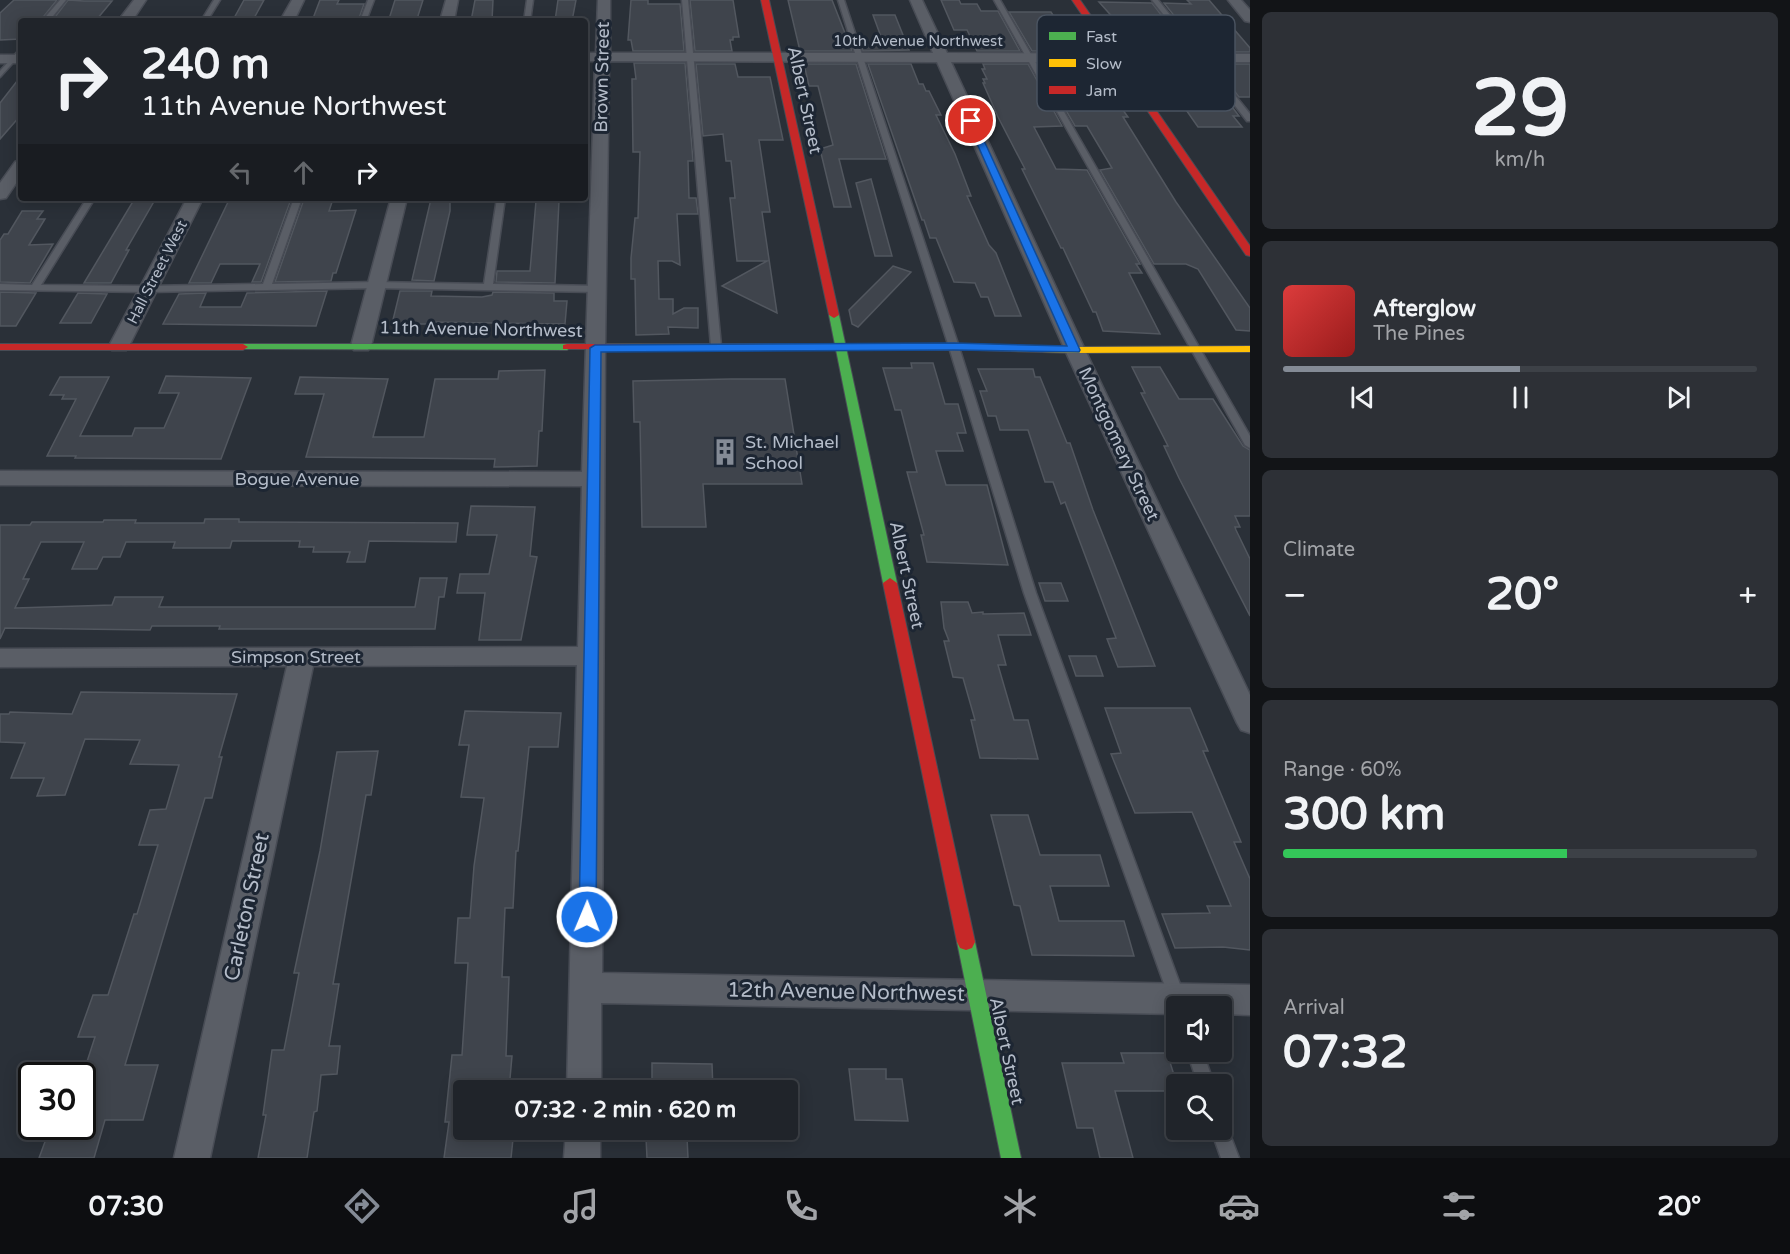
<!DOCTYPE html>
<meta charset="utf-8">
<style>
:root{--surface:#20242a;--page:#2d3036;--text:#f1f3f6;--muted:#a2a4a8;--line:#3d4147;--accent:#848b96}
body{margin:0;font-family:"Varela Round",sans-serif;background:var(--page);color:var(--text);height:100vh;display:flex;flex-direction:column;font-size:22px;white-space:nowrap}
*{box-sizing:border-box;margin:0}
p{font-size:20px;color:var(--muted)}
.icon{flex:none;width:33px;height:33px;fill:none;stroke:currentColor;stroke-width:2;stroke-linecap:round;stroke-linejoin:round}
.map{position:relative;flex:1;overflow:hidden}
.panel{display:flex;flex-direction:column;gap:12px;padding:12px;background:#121417;width:540px}
.panel>*{flex:none}
.hud{position:absolute;left:18px;top:18px;width:570px;height:183px;border-radius:6px;box-shadow:0 3px 15px #0003,0 0 0 2px var(--line);background:#20242a;color:var(--text);overflow:hidden}
.controls{position:absolute;left:1166px;top:996px;display:grid;gap:12px}
.controls a{display:grid;place-items:center;width:66px;height:66px;border-radius:6px;background:var(--surface);box-shadow:0 3px 15px #0003,0 0 0 2px var(--line);font-size:30px}
.speed{position:absolute;left:18px;top:1062px;display:flex;gap:12px;font-size:30px;font-weight:700;text-align:center}
.speed>*{display:grid;place-content:center;width:78px;height:78px;border-radius:50%;background:var(--surface);box-shadow:0 3px 15px #0003,0 0 0 2px var(--line);line-height:1}
.speed .limit{border:3px solid #111;border-radius:9px;background:#fff;color:#111}
.pin{position:absolute;display:grid;place-items:center;width:51px;height:51px;color:#fff;margin:-26px;border:3px solid #fff;border-radius:50%;box-shadow:0 2px 6px #0007}
.me{position:absolute;width:66px;margin:-33px;rotate:1deg;stroke-linejoin:round;filter:drop-shadow(0 0 4px #0008)}
.turn{display:flex;align-items:center;gap:21px;height:126px;padding:0 24px;font-size:27px}
.turn .icon{width:78px;height:78px;stroke-width:2.5}
.turn b{display:block;font-size:42px;line-height:51px}
.lanes{display:flex;align-items:center;height:57px;padding:0 24px;background:#0003;justify-content:center;gap:30px;direction:ltr}
.lanes .off{opacity:.35}
.big{font-size:45px;font-weight:700;line-height:1.1}
.panel .widget{flex:1;display:flex;flex-direction:column;justify-content:center;gap:9px;min-width:0;padding:0 21px;border-radius:9px;background:var(--page)}
.panel .dial{align-items:center;gap:0}
.dial b{font-size:78px;line-height:1}
.song{display:flex;align-items:center;gap:18px}
.cover{width:72px;height:72px;border-radius:9px;background:linear-gradient(135deg,hsl(0 70% 55%),hsl(0 70% 35%))}
.played{height:6px;border-radius:3px;background:linear-gradient(90deg,var(--accent) 50%,var(--line) 50%)}
.keys{display:flex;justify-content:space-around;direction:ltr}
.heat{display:flex;justify-content:space-between;align-items:center;font-size:33px;direction:ltr}
.charge{height:9px;border-radius:4px;background:linear-gradient(90deg,#34c759 60%,var(--line) 0)}
.trip{position:absolute;left:453px;top:1080px;width:345px;height:60px;border-radius:6px;background:var(--surface);box-shadow:0 3px 15px #0003,0 0 0 2px var(--line);font-weight:700;line-height:60px;text-align:center}
.menu{display:flex;height:96px;justify-content:space-around;align-items:center;background:#0d0e11;color:var(--muted)}
.menu .icon{width:42px;height:42px}
.menu .selected{color:var(--accent)}
.menu b{font-size:27px;color:var(--text)}
main{display:flex;flex:1;min-height:0}
.map>svg:first-child{display:block}
.building{fill:#3f444c;stroke:#52575f;stroke-width:1.5}
.lines{fill:none;stroke-linecap:round;stroke-linejoin:round}
.lane-casing{stroke:#484c55;stroke-width:3}
.street-casing{stroke:#484c55;stroke-width:3}
.fast-casing{stroke:#484c55;stroke-width:2}
.slow-casing{stroke:#484c55;stroke-width:2}
.jam-casing{stroke:#484c55;stroke-width:2}
.lane{fill:#5a5e66;fill-rule:evenodd}
.street{fill:#5a5e66;fill-rule:evenodd}
.fast{fill:#4caf50;fill-rule:evenodd}
.slow{fill:#ffc107;fill-rule:evenodd}
.jam{fill:#c62828;fill-rule:evenodd}
.route{fill:#1a73e8;stroke:#114b97;stroke-width:1.5}
.labels{text-anchor:middle;dominant-baseline:central;stroke-width:6;stroke-linejoin:round;paint-order:stroke}
.far-street-label{font-size:15px;fill:#b4bcc9;stroke:#1d2633}
.street-label{font-size:18px;fill:#b4bcc9;stroke:#1d2633}
.poi-label{font-size:18px;fill:#b4bcc9;stroke:#1d2633;text-anchor:start}
.near-street-label{font-size:21px;fill:#b4bcc9;stroke:#1d2633}
.key{fill:#1d2633;stroke:#4a5360;stroke-width:1.5}
.key-label{font-size:16px;fill:#b4bcc9}
</style>
<main>
<div class="map">
<svg width="1250" height="1158" viewBox="0 0 1250 1158">
<rect width="100%" height="100%" fill="#2a3038"/>
<!-- building -->
<g class="building">
<polygon points="14,0 57,0 40,21 21,21 21,39 0,40 0,13"/>
<polygon points="68,0 84,1 112,1 97,19 52,21"/>
<polygon points="244,0 264,0 253,20 233,20"/>
<polygon points="320,0 339,0 337,4 364,4 358,21 312,21"/>
<polygon points="395,0 423,0 417,19 389,19"/>
<polygon points="475,0 493,0 492,21 471,21"/>
<polygon points="558,0 576,0 572,21 555,21"/>
<polygon points="631,0 648,0 648,4 680,4 684,51 633,51 631,40 628,40"/>
<polygon points="690,0 733,0 739,37 733,37 733,40 730,40 732,51 695,51"/>
<polygon points="788,0 832,0 852,51 800,51"/>
<polygon points="941,0 959,0 961,4 977,4 981,11 998,11 1020,51 977,51 967,30 954,30"/>
<polygon points="1187,0 1209,0 1250,48 1250,52 1203,52 1164,3 1191,4"/>
<polygon points="1099,2 1152,3 1190,52 1143,51"/>
<polygon points="1009,12 1051,12 1076,51 1032,51"/>
<polygon points="873,15 895,15 909,50 863,51 861,45 884,45"/>
<polygon points="634,63 685,63 693,161 688,161 689,198 696,198 698,214 677,214 680,265 672,261 658,261 659,299 673,299 673,314 684,308 698,308 698,328 668,327 669,334 636,335 635,279 631,279 631,258 635,218 638,218 640,152 633,152 632,79 636,79"/>
<polygon points="696,64 735,64 738,77 770,77 783,140 759,140 770,212 762,212 777,313 722,286 767,261 737,261 730,198 735,198 731,161 726,161 723,134 703,136"/>
<polygon points="804,64 856,64 886,159 839,159 851,207 834,207 820,149 833,145 818,86 809,86"/>
<polygon points="868,64 911,64 919,84 923,84 926,91 929,91 941,115 936,115 955,154 971,196 967,196 989,245 996,253 1021,316 995,316 988,297 981,297 975,283 954,282 936,238 930,238 924,220 922,220"/>
<polygon points="983,64 1028,64 1062,126 1034,127 1056,169 1087,170 1140,264 1136,264 1142,273 1129,273 1160,334 1103,331 1096,312 1093,312 1063,248 1061,248 1022,169 1025,169 998,117 983,83 985,83 983,79 987,79 982,69 985,69"/>
<polygon points="1039,64 1085,64 1094,77 1102,81 1128,117 1123,117 1176,202 1250,308 1250,331 1236,330 1198,269 1186,264 1154,264 1100,170 1112,168 1087,126 1075,126"/>
<polygon points="1154,64 1200,64 1239,116 1233,116 1242,127 1198,127"/>
<polygon points="1213,64 1250,64 1250,97 1239,97"/>
<polygon points="21,76 21,115 0,139 0,103"/>
<polygon points="871,179 892,256 875,256 856,183"/>
<polygon points="135,198 156,198 126,250 129,250 111,283 84,283"/>
<polygon points="230,198 250,198 248,202 290,202 261,282 252,282 260,264 220,264 211,283 189,283"/>
<polygon points="431,199 450,199 450,211 434,281 412,280"/>
<polygon points="536,201 559,201 555,283 496,282 497,271 530,271"/>
<polygon points="303,202 332,202 329,211 356,210 336,273 333,273 331,281 275,282"/>
<polygon points="22,211 43,211 37,219 45,219 29,245 53,244 30,283 0,282 0,240 4,234 8,234"/>
<polygon points="893,266 911,272 858,327 852,324 849,310"/>
<polygon points="327,291 316,326 163,324 179,294 206,293 200,307 241,307 247,293"/>
<polygon points="400,291 432,291 431,296 482,297 492,295 493,292 554,293 554,301 567,301 565,324 429,322 428,324 392,324"/>
<polygon points="0,292 36,293 16,326 0,326"/>
<polygon points="78,293 107,294 91,323 60,323"/>
<polygon points="911,363 933,363 945,404 958,404 966,433 957,433 963,451 936,451 946,485 987,485 1008,565 927,562 921,535 924,535 907,472 917,472 901,410 895,410 883,368 912,368"/>
<polygon points="1132,367 1160,367 1179,399 1213,399 1243,446 1250,450 1250,516 1235,516 1240,527 1235,527 1236,530 1250,559 1250,616 1179,478 1164,446 1168,446 1141,393 1145,393"/>
<polygon points="978,369 1033,369 1035,377 1040,377 1067,443 1070,443 1093,510 1155,666 1118,667 1107,639 1116,638 1065,502 1061,504 1053,482 1045,482 1028,430 1000,430 996,416 988,416 980,391 987,391"/>
<polygon points="545,370 542,431 539,431 537,466 494,467 495,459 306,457 324,394 295,394 300,377 388,379 373,437 424,437 435,379 498,379 499,371"/>
<polygon points="166,376 251,378 221,459 75,458 76,456 47,456 76,399 62,399 64,395 50,395 60,377 109,377 80,436 132,436 135,428 164,428 179,393 159,393"/>
<polygon points="731,379 785,379 802,484 703,484 706,527 642,527 640,422 634,422 633,381"/>
<polygon points="471,506 535,507 530,556 537,557 521,640 479,640 485,593 457,593 460,574 489,574 497,535 467,535"/>
<polygon points="205,519 239,519 239,522 458,523 456,542 369,541 365,562 347,562 350,552 313,552 314,547 299,547 300,541 232,541 230,548 173,548 175,542 126,542 120,557 103,557 97,569 72,569 84,542 41,542 23,579 29,579 15,608 112,605 115,597 163,597 159,607 415,607 420,578 447,578 444,597 439,597 435,629 219,629 220,626 152,626 150,630 5,628 0,639 0,525 30,525 32,522 103,522 104,520 136,520 135,523 204,523"/>
<polygon points="1039,583 1061,583 1068,601 1045,601"/>
<polygon points="941,602 968,602 972,613 983,612 983,614 1024,613 1031,635 998,635 1006,665 998,665 1014,720 1028,720 1038,759 980,758 971,720 975,720 963,678 953,677 944,641 949,641 944,628"/>
<polygon points="1069,656 1096,656 1103,676 1076,676"/>
<polygon points="81,692 237,694 219,757 222,757 212,798 205,798 125,1065 158,1065 143,1120 105,1120 94,1158 39,1158 46,1139 82,1139 82,1077 95,1037 78,1037 93,995 108,995 134,914 137,914 158,845 139,845 150,810 166,809 179,765 130,764 140,740 85,739 65,795 37,796 44,778 11,778 25,743 0,742 0,714 9,714 10,712 72,714"/>
<polygon points="1105,708 1190,708 1208,751 1203,751 1241,842 1234,842 1250,879 1250,950 1223,947 1175,948 1162,914 1210,913 1207,906 1231,906 1192,812 1135,813 1111,754 1121,753"/>
<polygon points="465,711 561,713 558,747 529,747 518,851 516,851 513,908 505,908 502,977 509,977 506,1056 512,1056 509,1090 464,1090 464,1138 513,1139 511,1158 444,1158 449,1122 445,1122 452,1055 462,1055 468,963 455,963 458,918 470,918 474,866 484,798 461,797 469,745 459,745"/>
<polygon points="378,751 371,795 366,795 333,984 339,984 329,1046 340,1046 337,1074 321,1075 317,1111 314,1112 307,1158 258,1158 266,1115 263,1115 272,1050 284,1050 299,973 294,973 320,851 337,752"/>
<polygon points="991,815 1028,815 1040,855 1100,855 1109,886 1050,886 1059,921 1124,921 1134,956 1032,955 1020,906 1014,905"/>
<polygon points="1121,1053 1167,1053 1176,1081 1176,1091 1115,1091 1133,1158 1100,1158 1093,1128 1077,1128 1062,1063 1124,1063"/>
<polygon points="652,1063 712,1064 713,1090 652,1090"/>
<polygon points="849,1069 886,1069 886,1079 902,1079 908,1121 855,1120"/>
<polygon points="687,1137 688,1158 647,1158 646,1138"/>
</g>
<g class="lines">
<defs>
<g id="lane">
<polygon points="60,0 66,0 49,21 42,21"/>
<polygon points="214,0 220,0 207,21 201,21"/>
<polygon points="368,0 374,0 366,21 360,21"/>
<polygon points="527,0 533,0 530,21 524,21"/>
<polygon points="682,0 688,0 721,346 716,349 711,346"/>
<polygon points="838,0 844,0 959,347 1036,593 1188,1006 1176,1006 1176,1012 1172,1006 1024,593 949,347"/>
<polygon points="994,0 1000,0 1250,436 1250,448 1245,445"/>
<polygon points="1152,0 1158,0 1250,114 1250,121 1247,121"/>
<polygon points="21,48 21,54 0,77 0,71"/>
<polygon points="87,198 95,198 41,285 148,286 263,284 294,198 302,198 272,284 376,282 484,284 497,198 505,198 493,284 598,286 603,289 598,292 376,288 148,292 0,290 0,284 32,285"/>
<polygon points="1187,1052 1203,1052 1214,1084 1198,1084"/>
<polygon points="1221,1122 1226,1124 1239,1158 1221,1158 1211,1130 1221,1130"/>
</g>
<g id="street">
<polygon points="134,0 146,0 132,21 118,21"/>
<polygon points="292,0 304,0 294,21 280,21"/>
<polygon points="446,0 458,0 454,21 440,21"/>
<polygon points="598,0 610,0 610,53 933,53 910,0 922,0 947,53 1250,54 1250,62 951,62 1085,350 1250,695 1250,733 1241,730 1237,723 1065,350 937,62 609,61 605,348 602,973 1250,985 1250,1015 1221,1014 1221,1006 1176,1006 1176,1014 601,1003 601,1090 567,1090 577,665 313,666 210,1158 174,1158 287,666 0,667 0,649 578,647 582,486 0,485 0,471 582,472 595,61 585,61 585,53 596,53"/>
<polygon points="1228,0 1241,0 1250,10 1250,22 1245,21"/>
<rect x="0" y="55" width="21" height="8"/>
<polygon points="21,160 21,176 6,198 0,199 0,183 15,162"/>
<polygon points="187,198 203,198 129,346 126,350 112,350 109,346"/>
<polygon points="391,198 407,198 371,346 368,350 354,350 351,346"/>
<polygon points="566,1130 600,1130 600,1158 564,1158"/>
</g>
<g id="fast">
<polygon points="834,312 839,315 897,583 890,588 883,583 829,315"/>
<polygon points="243,344 567,344 572,347 567,350 239,349 239,345"/>
<polygon points="966,934 972,936 975,942 1021,1158 1001,1158 957,942 960,936"/>
</g>
<polygon id="slow" points="949,344 1075,347 1250,346 1250,352 1075,353 945,349 944,347"/>
<g id="jam">
<polygon points="761,0 769,0 839,315 834,318 829,315"/>
<polygon points="1072,0 1080,0 1250,246 1250,256 1246,255"/>
<polygon points="0,344 243,344 248,347 243,350 0,350"/>
<polygon points="567,344 949,344 954,347 949,350 563,349 563,345"/>
<polygon points="890,578 897,583 975,942 972,948 966,950 960,948 957,942 883,583"/>
</g>
</defs>
<!-- lane casing -->
<use href="#lane" class="lane-casing"/>
<!-- street casing -->
<use href="#street" class="street-casing"/>
<!-- fast casing -->
<use href="#fast" class="fast-casing"/>
<!-- slow casing -->
<use href="#slow" class="slow-casing"/>
<!-- jam casing -->
<use href="#jam" class="jam-casing"/>
<!-- lane -->
<use href="#lane" class="lane"/>
<!-- street -->
<use href="#street" class="street"/>
<!-- fast -->
<use href="#fast" class="fast"/>
<!-- slow -->
<use href="#slow" class="slow"/>
<!-- jam -->
<use href="#jam" class="jam"/>
</g>
<!-- route -->
<polygon class="route" points="971,119 975,121 1080,350 1079,352 954,350 601,352 596,917 593,922 587,925 581,922 579,917 590,348 595,345 954,343 1067,346 967,121"/>
<!-- icons -->
<defs>
<symbol id="building-bare" viewBox="-9 -9 18 18"><path d="M-4-6H4V6H1V3H-1V6H-4ZM-2.5-4.3h1.7v1.8h-1.7ZM.8-4.3h1.7v1.8H.8ZM-2.5-1h1.7V.8h-1.7ZM.8-1h1.7V.8H.8Z" fill="#848b96" stroke="#1d2633" stroke-width="2.5" paint-order="stroke"/></symbol>
</defs>
<g fill-rule="evenodd">
<use href="#building-bare" x="706" y="433" width="38" height="38"/>
</g>
<g class="labels">
<!-- far-street labels -->
<g class="far-street-label">
<text x="918" y="41">10th Avenue Northwest</text>
<text transform="translate(157 272) rotate(-63)">Hall Street West</text>
</g>
<!-- street labels -->
<g class="street-label">
<text transform="translate(602 77) rotate(-89)">Brown Street</text>
<text transform="translate(805 100) rotate(78)">Albert Street</text>
<text transform="translate(481 329) rotate(1)">11th Avenue Northwest</text>
<text transform="translate(1119 444) rotate(65)">Montgomery Street</text>
<text x="297" y="479">Bogue Avenue</text>
<text transform="translate(907 575) rotate(78)">Albert Street</text>
<text x="296" y="657">Simpson Street</text>
<text transform="translate(1007 1051) rotate(78)">Albert Street</text>
</g>
<!-- poi labels -->
<g class="poi-label">
<text x="745" y="442">St. Michael<tspan x="745" dy="21">School</tspan></text>
</g>
<!-- near-street labels -->
<g class="near-street-label">
<text transform="translate(247 907) rotate(-78)">Carleton Street</text>
<text transform="translate(846 992) rotate(1)">12th Avenue Northwest</text>
</g>
</g>
<!-- legend -->
<rect x="1037" y="15" width="198" height="96" rx="9" class="key"/>
<rect x="1049" y="32" width="27" height="8" fill="#4caf50"/>
<rect x="1049" y="59" width="27" height="8" fill="#ffc107"/>
<rect x="1049" y="86" width="27" height="8" fill="#c62828"/>
<g class="key-label">
<text x="1086" y="42">Fast</text>
<text x="1086" y="69">Slow</text>
<text x="1086" y="96">Jam</text>
</g>
</svg>
<div class="controls">
<a><svg class="icon" aria-label="sound" viewBox="0 0 24 24"><path d="M4 9h4l5-4v14l-5-4H4zM17 9q2 3 0 6"/></svg></a>
<a><svg class="icon" aria-label="search" viewBox="0 0 24 24"><circle cx="10" cy="10" r="6"/><path d="M15 15l6 6"/></svg></a>
</div>
<div class="speed"><div class="limit">30</div></div>
<div class="pin" style="left:971px;top:121px;background:#d93025"><svg class="icon" aria-label="arrive" viewBox="0 0 24 24"><path d="M6 21V4h12l-3 4 3 4H6"/></svg></div>
<svg class="me" style="left:587px;top:917px" viewBox="-20 -20 40 40"><circle r="17" fill="#1a73e8" stroke="#fff" stroke-width="3"/><path d="M0-11L8 9 0 5-8 9z" fill="#fff"/></svg>
<div class="trip">07:32 · 2 min · 620 m</div>
<div class="hud">
<div class="turn"><svg class="icon" aria-label="right" viewBox="0 0 24 24"><path d="M7 20v-9h11M14 6l5 5-5 5"/></svg><div><b>240 m</b>11th Avenue Northwest</div></div>
<div class="lanes"><svg class="icon off" aria-label="left" viewBox="0 0 24 24"><path d="M17 20v-9H6M10 6l-5 5 5 5"/></svg><svg class="icon off" aria-label="ahead" viewBox="0 0 24 24"><path d="M12 20V5M6 11l6-6 6 6"/></svg><svg class="icon" aria-label="right" viewBox="0 0 24 24"><path d="M7 20v-9h11M14 6l5 5-5 5"/></svg></div>
</div>
</div>
<section class="panel">
<div class="widget dial"><b>29</b><p>km/h</p></div>
<div class="widget">
<div class="song"><i class="cover"></i><div><b>Afterglow</b><p>The Pines</p></div></div>
<div class="played"></div>
<div class="keys"><svg class="icon" aria-label="previous" viewBox="0 0 24 24"><path d="M18 5L8 12l10 7zM5 5v14"/></svg><svg class="icon" aria-label="pause" viewBox="0 0 24 24"><path d="M8 5v14M16 5v14"/></svg><svg class="icon" aria-label="next" viewBox="0 0 24 24"><path d="M6 5l10 7-10 7zM19 5v14"/></svg></div>
</div>
<div class="widget"><p>Climate</p>
<div class="heat"><a>−</a><b class="big">20°</b><a>+</a></div>
</div>
<div class="widget"><p>Range · 60%</p><b class="big">300 km</b><div class="charge"></div></div>
<div class="widget"><p>Arrival</p><b class="big">07:32</b></div>
</section>
</main>
<nav class="menu">
<b>07:30</b>
<svg class="icon selected" aria-label="directions" viewBox="0 0 24 24"><path d="M12 3l9 9-9 9-9-9zM9 14v-3h6M13 9l2 2-2 2"/></svg>
<svg class="icon" aria-label="music" viewBox="0 0 24 24"><path d="M9 18V5l10-2v13"/><circle cx="6" cy="18" r="3"/><circle cx="16" cy="16" r="3"/></svg>
<svg class="icon" aria-label="phone" viewBox="0 0 24 24"><path d="M5 4h4l2 5-3 2q2 4 5 5l2-3 5 2v4C11 20 4 13 5 4z"/></svg>
<svg class="icon" aria-label="climate" viewBox="0 0 24 24"><path d="M12 3v18M4 7l16 10M4 17L20 7"/></svg>
<svg class="icon" aria-label="car" viewBox="0 0 24 24"><path d="M5 17H2v-5l4-1 3-4h7l3 4 3 1v5h-3M9 17h6M6 11h13"/><circle cx="7" cy="17" r="2"/><circle cx="17" cy="17" r="2"/></svg>
<svg class="icon" aria-label="filters" viewBox="0 0 24 24"><path d="M4 7h16M4 17h16"/><circle cx="9" cy="7" r="2"/><circle cx="15" cy="17" r="2"/></svg>
<b>20°</b>
</nav>
